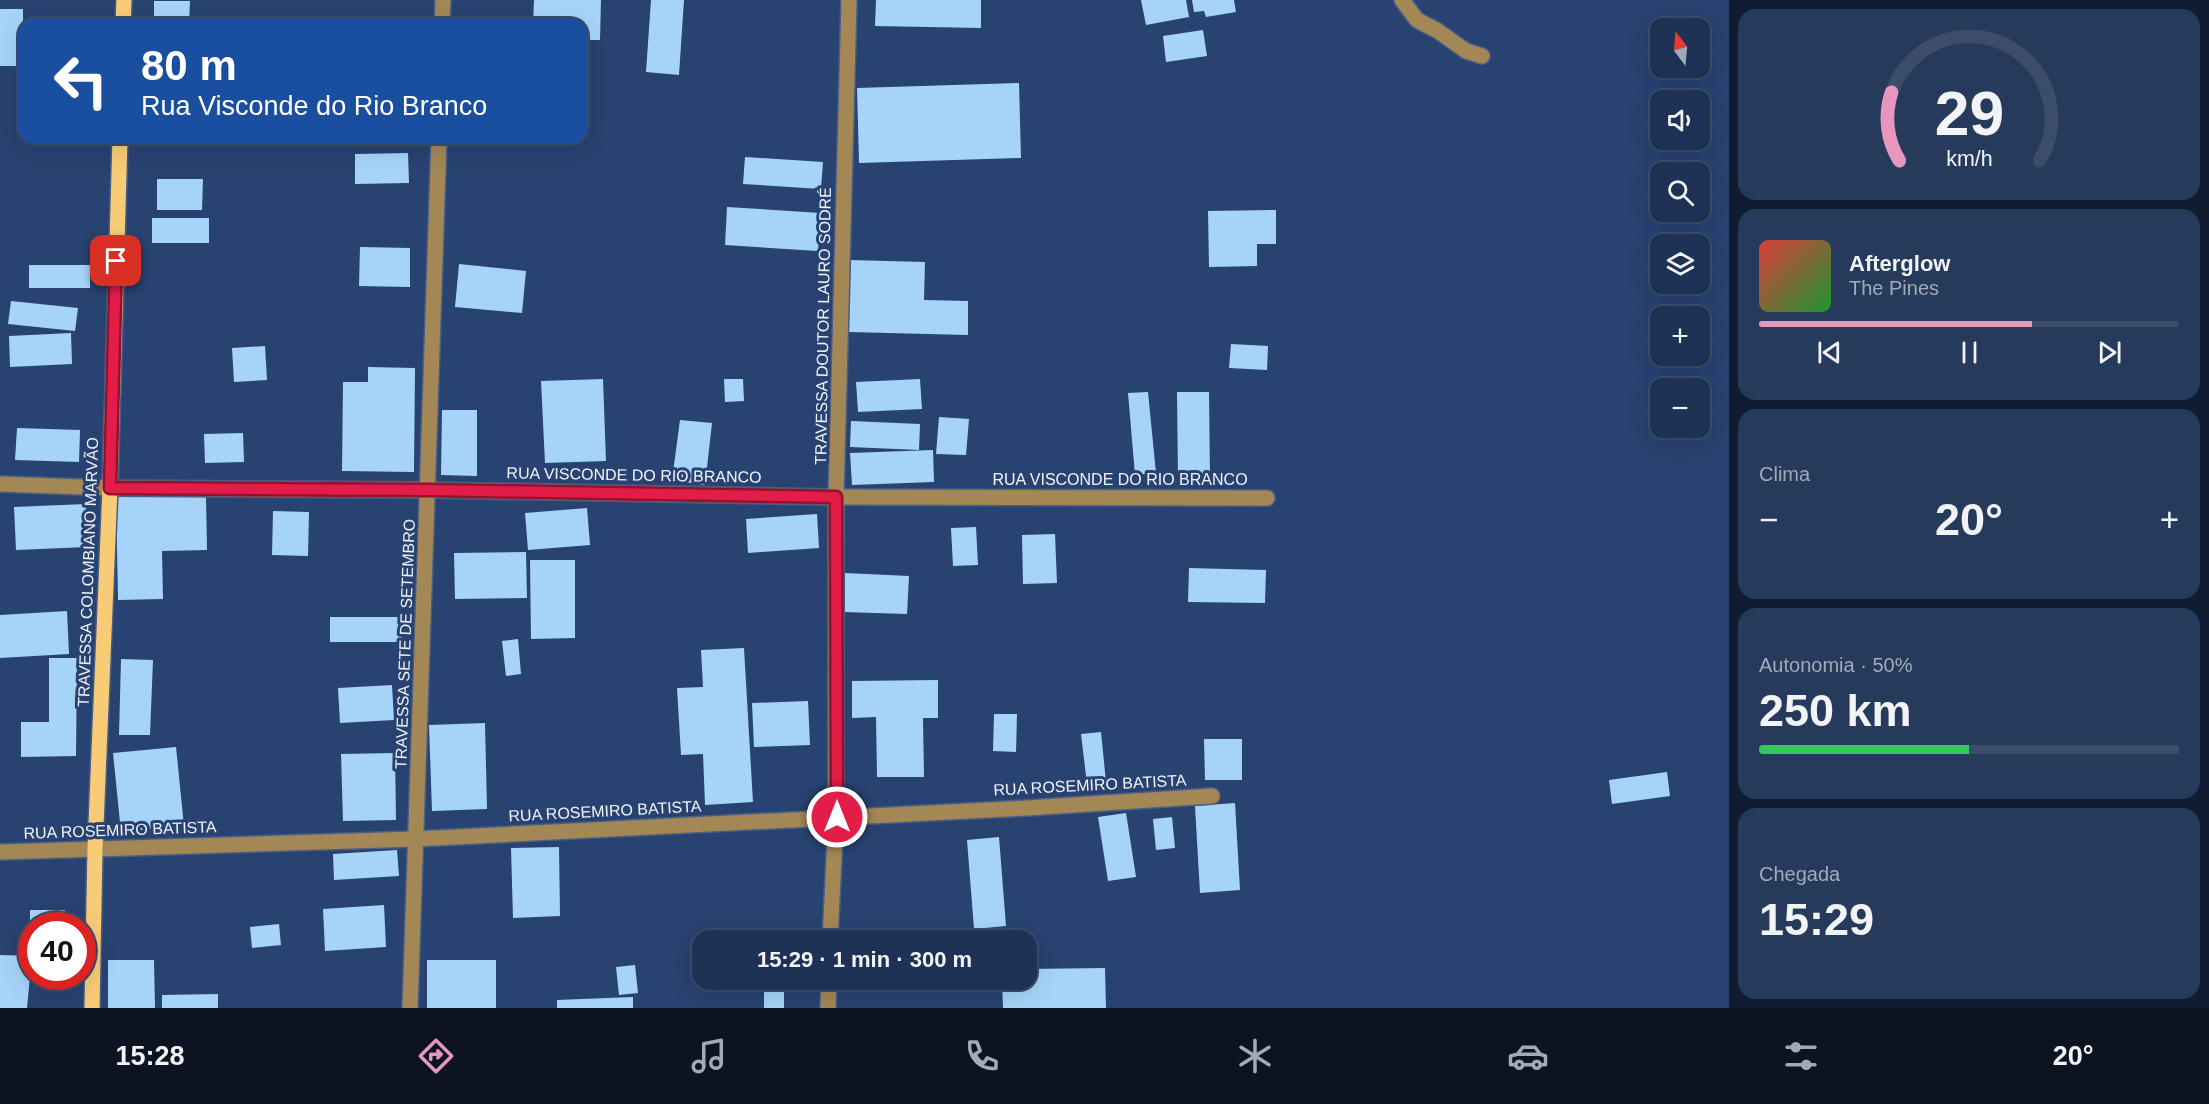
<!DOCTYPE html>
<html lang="pt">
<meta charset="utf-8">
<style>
:root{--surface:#1e3255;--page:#263a5b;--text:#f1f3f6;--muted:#a1aab9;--line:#3c4d6c;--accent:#e797bd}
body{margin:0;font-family:Arial,sans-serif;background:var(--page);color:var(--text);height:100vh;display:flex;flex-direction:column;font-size:22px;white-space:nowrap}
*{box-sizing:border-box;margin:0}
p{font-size:20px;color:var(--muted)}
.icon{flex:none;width:33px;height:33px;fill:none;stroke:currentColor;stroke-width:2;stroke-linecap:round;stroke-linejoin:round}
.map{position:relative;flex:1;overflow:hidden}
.side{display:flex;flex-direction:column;gap:9px;padding:9px;background:#101c2f;width:480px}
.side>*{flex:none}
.banner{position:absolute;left:18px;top:18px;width:570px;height:126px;border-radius:18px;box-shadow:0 6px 24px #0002,0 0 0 2px var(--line);background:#1a4fa0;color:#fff;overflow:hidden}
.needle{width:39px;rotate:344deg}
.tools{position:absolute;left:1650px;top:18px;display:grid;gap:12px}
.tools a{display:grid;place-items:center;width:60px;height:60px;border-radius:12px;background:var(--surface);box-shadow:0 6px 24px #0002,0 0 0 2px var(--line);font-size:30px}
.speed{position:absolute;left:18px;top:912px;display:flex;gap:12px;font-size:30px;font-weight:700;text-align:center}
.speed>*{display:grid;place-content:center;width:78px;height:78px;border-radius:50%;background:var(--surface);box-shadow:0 6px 24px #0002,0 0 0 2px var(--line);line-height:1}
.speed .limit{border:9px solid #d22;background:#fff;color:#111}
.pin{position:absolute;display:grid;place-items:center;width:51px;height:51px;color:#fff;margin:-26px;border-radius:12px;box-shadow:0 3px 9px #0006}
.me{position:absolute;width:66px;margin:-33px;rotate:0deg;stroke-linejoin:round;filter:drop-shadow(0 0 4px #0008)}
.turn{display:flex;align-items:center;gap:21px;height:126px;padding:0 24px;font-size:27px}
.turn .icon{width:78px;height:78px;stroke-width:2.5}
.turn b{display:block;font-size:42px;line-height:51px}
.big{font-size:45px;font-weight:800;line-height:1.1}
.side .widget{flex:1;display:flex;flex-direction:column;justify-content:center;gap:9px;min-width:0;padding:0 21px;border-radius:18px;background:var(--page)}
.side .dial{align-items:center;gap:0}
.dial svg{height:156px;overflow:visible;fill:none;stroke:var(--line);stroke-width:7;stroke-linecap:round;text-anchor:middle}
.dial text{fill:var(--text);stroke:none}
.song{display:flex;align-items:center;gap:18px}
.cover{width:72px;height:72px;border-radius:9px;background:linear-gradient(135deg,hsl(0 70% 55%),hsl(130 70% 35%))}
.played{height:6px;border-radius:3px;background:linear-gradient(90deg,var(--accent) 65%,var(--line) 65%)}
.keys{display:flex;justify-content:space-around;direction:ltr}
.heat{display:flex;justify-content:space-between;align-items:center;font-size:33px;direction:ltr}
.charge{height:9px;border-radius:4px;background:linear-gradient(90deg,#34c759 50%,var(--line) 0)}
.trip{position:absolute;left:692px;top:930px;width:345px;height:60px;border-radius:18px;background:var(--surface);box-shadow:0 6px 24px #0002,0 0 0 2px var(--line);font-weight:800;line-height:60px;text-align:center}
.tab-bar{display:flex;height:96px;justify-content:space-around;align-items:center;background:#0c1422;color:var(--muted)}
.tab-bar .icon{width:42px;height:42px}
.tab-bar .active{color:var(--accent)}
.tab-bar b{font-size:27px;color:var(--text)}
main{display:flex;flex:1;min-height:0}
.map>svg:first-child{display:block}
.building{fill:#a6d4f8}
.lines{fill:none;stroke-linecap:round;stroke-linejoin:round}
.minor-casing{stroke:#485e87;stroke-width:18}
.major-casing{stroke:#485e87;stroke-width:18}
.minor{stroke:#a38755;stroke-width:15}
.major{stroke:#f8cb77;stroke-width:15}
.route-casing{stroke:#92132f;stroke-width:15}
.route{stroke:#e11d48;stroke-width:10}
.labels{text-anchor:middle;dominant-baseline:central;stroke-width:6;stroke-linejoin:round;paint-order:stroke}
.street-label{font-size:16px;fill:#f0f3f9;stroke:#284271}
</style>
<main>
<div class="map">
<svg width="1729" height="1008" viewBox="0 0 1729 1008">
<rect width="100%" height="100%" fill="#284271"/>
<!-- building -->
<g class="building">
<polygon points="534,0 601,0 600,40 582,40 582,24 533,24"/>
<polygon points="651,0 684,0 679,75 646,72"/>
<polygon points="876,0 981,0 981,28 875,26"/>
<polygon points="1141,0 1186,0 1189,17 1146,25"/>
<polygon points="1192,0 1234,0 1236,12 1206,17 1204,11 1194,12"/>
<polygon points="154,1 190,1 189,24 154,24"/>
<rect x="0" y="9" width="23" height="57"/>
<polygon points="1203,30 1207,56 1166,62 1163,36"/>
<polygon points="1019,83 1021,158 859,163 857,88"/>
<polygon points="408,153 409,183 355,184 355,154"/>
<polygon points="745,157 823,162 821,189 743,184"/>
<polygon points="157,179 203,179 202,210 157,210"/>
<polygon points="727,207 821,213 818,251 725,245"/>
<polygon points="1276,210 1276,244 1257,244 1257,266 1209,267 1208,211"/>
<rect x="152" y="218" width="57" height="25"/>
<polygon points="360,247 410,248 410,287 359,286"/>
<polygon points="849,260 925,262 924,300 968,301 968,335 848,332"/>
<polygon points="459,264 526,271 522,313 455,307"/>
<rect x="29" y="265" width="61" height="23"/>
<polygon points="11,301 78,308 75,331 8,324"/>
<polygon points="71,333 72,364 10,367 9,336"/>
<polygon points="1231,344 1268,346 1267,370 1229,368"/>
<polygon points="265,346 267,380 234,382 232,348"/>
<polygon points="368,367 415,368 414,472 342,471 343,382 368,382"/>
<polygon points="603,379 606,461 545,463 541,381"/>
<polygon points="724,379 743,379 744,401 725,402"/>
<polygon points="920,379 922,409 858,412 856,382"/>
<polygon points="1148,392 1156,473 1135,475 1128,393"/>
<polygon points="1177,392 1209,392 1210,479 1178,479"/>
<polygon points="442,410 477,410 477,476 441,475"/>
<polygon points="939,417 969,419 966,455 936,454"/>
<polygon points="680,420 712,423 705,485 672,480"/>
<polygon points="851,421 920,424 919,450 850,447"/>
<polygon points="17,428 80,430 79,462 15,460"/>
<polygon points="243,433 244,462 205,463 204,434"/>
<polygon points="933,450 934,482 852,485 850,453"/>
<polygon points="206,495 207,550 162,551 163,599 118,600 116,497"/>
<polygon points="86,504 87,547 16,550 14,507"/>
<polygon points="587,508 590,545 528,550 525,513"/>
<polygon points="273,511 309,512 308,556 272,555"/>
<polygon points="817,514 819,548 748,553 746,519"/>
<polygon points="976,527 978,565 953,566 951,528"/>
<polygon points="1055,534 1057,583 1023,584 1022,535"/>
<polygon points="526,552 527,598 455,599 454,553"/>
<polygon points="530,560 575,560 575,638 531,639"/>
<polygon points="1189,568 1266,570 1265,603 1188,602"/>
<polygon points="845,573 909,576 907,614 843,612"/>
<polygon points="67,611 69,654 0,658 0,615"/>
<rect x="330" y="617" width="72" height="25"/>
<polygon points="518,639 521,674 506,676 502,641"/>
<polygon points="744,648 753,802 705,805 703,754 681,755 677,688 703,687 701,650"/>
<polygon points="49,658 77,658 76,756 21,757 21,722 49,722"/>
<polygon points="121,659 153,660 150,735 119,735"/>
<polygon points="938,680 938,718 923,718 924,777 877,777 876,717 852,718 852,681"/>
<polygon points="392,685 394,720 340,723 338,688"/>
<polygon points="808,701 810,745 754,747 752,703"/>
<polygon points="994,714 1017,714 1016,752 993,751"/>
<polygon points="485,723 487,809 432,811 429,725"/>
<polygon points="1101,732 1106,782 1087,784 1081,734"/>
<polygon points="1204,739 1242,739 1242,780 1205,780"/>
<polygon points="176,747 184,826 121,832 113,753"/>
<polygon points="395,753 396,820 343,821 341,754"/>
<polygon points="1667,772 1670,796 1612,804 1609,780"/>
<polygon points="1235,803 1240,890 1200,893 1195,806"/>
<polygon points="1126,813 1136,877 1108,881 1098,817"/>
<polygon points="1172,817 1175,848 1156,850 1153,819"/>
<polygon points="999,837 1006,926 974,929 967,840"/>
<polygon points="559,847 560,916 513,918 511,848"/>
<polygon points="397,850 399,876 334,880 333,854"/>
<polygon points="384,905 386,947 325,951 323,909"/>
<rect x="30" y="910" width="35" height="16"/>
<polygon points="279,924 281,945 252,948 250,927"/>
<polygon points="0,955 32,956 27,1008 0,1008"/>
<polygon points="108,960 154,960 155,1008 108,1008"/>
<rect x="427" y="960" width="69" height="48"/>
<polygon points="635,965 638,993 619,995 616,967"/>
<polygon points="1105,968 1106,1008 1003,1008 1002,980 1026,980 1026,969"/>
<rect x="764" y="980" width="20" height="28"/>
<polygon points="218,994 218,1008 162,1008 162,995"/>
<polygon points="633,997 633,1008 557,1008 557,1000"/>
</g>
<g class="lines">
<defs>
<g id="minor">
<polyline points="1402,0 1417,20 1438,31 1466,51 1482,56"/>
<polyline points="442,24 443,0"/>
<polyline points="0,484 110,488 428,490 836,497 1267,498"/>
<polyline points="0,852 416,839 1027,808 1212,796"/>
<polyline points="830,940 836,817 836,497 849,0"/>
<polyline points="410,1008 439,138"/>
<polyline points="828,1008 829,980"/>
</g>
<g id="major">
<polyline points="123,24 124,0"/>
<polyline points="92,1008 95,849 110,488 120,138"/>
</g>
</defs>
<!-- minor casing -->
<use href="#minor" class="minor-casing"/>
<!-- major casing -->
<use href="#major" class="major-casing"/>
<!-- minor -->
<use href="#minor" class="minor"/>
<!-- major -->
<use href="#major" class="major"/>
</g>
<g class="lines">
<defs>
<polyline id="route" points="116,261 110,488 428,490 836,497 837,817"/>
</defs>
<!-- route casing -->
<use href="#route" class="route-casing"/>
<!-- route -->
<use href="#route" class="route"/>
</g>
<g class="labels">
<!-- street labels -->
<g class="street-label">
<text transform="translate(823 326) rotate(-89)">TRAVESSA DOUTOR LAURO SODRÉ</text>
<text transform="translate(634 475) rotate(1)">RUA VISCONDE DO RIO BRANCO</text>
<text x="1120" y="479">RUA VISCONDE DO RIO BRANCO</text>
<text transform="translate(88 572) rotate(-88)">TRAVESSA COLOMBIANO MARVÃO</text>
<text transform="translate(405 644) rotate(-88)">TRAVESSA SETE DE SETEMBRO</text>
<text transform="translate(1090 785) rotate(-3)">RUA ROSEMIRO BATISTA</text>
<text transform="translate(605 811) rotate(-3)">RUA ROSEMIRO BATISTA</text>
<text transform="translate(120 830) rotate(-2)">RUA ROSEMIRO BATISTA</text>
</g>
</g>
</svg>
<div class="tools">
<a><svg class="needle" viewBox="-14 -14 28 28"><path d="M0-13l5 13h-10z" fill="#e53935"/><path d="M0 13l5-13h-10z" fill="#a1aab9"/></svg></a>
<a><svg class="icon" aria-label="sound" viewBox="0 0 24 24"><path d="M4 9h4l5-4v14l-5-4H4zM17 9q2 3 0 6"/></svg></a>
<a><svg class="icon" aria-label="search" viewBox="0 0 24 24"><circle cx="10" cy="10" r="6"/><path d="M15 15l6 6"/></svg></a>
<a><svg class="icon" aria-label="layers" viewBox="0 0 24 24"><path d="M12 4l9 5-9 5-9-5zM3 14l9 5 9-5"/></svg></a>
<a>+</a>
<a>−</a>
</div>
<div class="speed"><div class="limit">40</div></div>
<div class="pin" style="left:116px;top:261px;background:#d93025"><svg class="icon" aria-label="arrive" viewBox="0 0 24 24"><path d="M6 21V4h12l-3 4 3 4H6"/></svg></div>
<svg class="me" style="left:837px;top:817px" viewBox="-20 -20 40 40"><circle r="17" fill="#e11d48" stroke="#fff" stroke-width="3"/><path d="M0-11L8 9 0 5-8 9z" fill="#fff"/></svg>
<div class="trip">15:29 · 1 min · 300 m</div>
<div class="banner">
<div class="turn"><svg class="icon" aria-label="left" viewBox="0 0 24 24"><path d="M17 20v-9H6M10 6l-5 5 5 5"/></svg><div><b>80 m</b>Rua Visconde do Rio Branco</div></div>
</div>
</div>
<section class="side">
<div class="widget dial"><svg viewBox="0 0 100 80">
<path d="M14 69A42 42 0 1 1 86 69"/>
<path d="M14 69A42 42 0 0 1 10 34" stroke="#e797bd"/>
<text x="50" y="56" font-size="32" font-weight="700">29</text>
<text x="50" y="72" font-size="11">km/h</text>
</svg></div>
<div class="widget">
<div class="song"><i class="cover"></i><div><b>Afterglow</b><p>The Pines</p></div></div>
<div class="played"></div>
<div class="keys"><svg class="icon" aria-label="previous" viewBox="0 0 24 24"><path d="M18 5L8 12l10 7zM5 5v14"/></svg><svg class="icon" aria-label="pause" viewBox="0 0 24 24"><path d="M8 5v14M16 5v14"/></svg><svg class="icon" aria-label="next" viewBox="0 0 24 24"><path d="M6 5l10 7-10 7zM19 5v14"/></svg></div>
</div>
<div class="widget"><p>Clima</p>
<div class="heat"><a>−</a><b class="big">20°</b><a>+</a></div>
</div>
<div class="widget"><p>Autonomia · 50%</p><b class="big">250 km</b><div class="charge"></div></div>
<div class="widget"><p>Chegada</p><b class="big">15:29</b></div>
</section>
</main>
<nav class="tab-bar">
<b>15:28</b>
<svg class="icon active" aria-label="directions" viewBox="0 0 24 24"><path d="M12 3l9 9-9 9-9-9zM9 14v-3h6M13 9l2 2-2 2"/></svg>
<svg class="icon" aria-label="music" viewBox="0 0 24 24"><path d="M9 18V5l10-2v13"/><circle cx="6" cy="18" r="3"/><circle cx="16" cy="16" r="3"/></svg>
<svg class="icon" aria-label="phone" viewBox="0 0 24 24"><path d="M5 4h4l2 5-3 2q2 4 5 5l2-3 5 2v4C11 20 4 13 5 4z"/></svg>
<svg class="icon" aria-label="climate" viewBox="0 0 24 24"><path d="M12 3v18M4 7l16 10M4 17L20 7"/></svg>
<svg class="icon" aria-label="car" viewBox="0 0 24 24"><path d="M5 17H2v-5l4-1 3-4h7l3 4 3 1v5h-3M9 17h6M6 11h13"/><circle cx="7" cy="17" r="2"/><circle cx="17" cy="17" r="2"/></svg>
<svg class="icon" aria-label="filters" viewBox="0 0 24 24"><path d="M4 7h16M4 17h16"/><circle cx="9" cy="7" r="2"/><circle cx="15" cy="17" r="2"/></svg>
<b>20°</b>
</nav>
